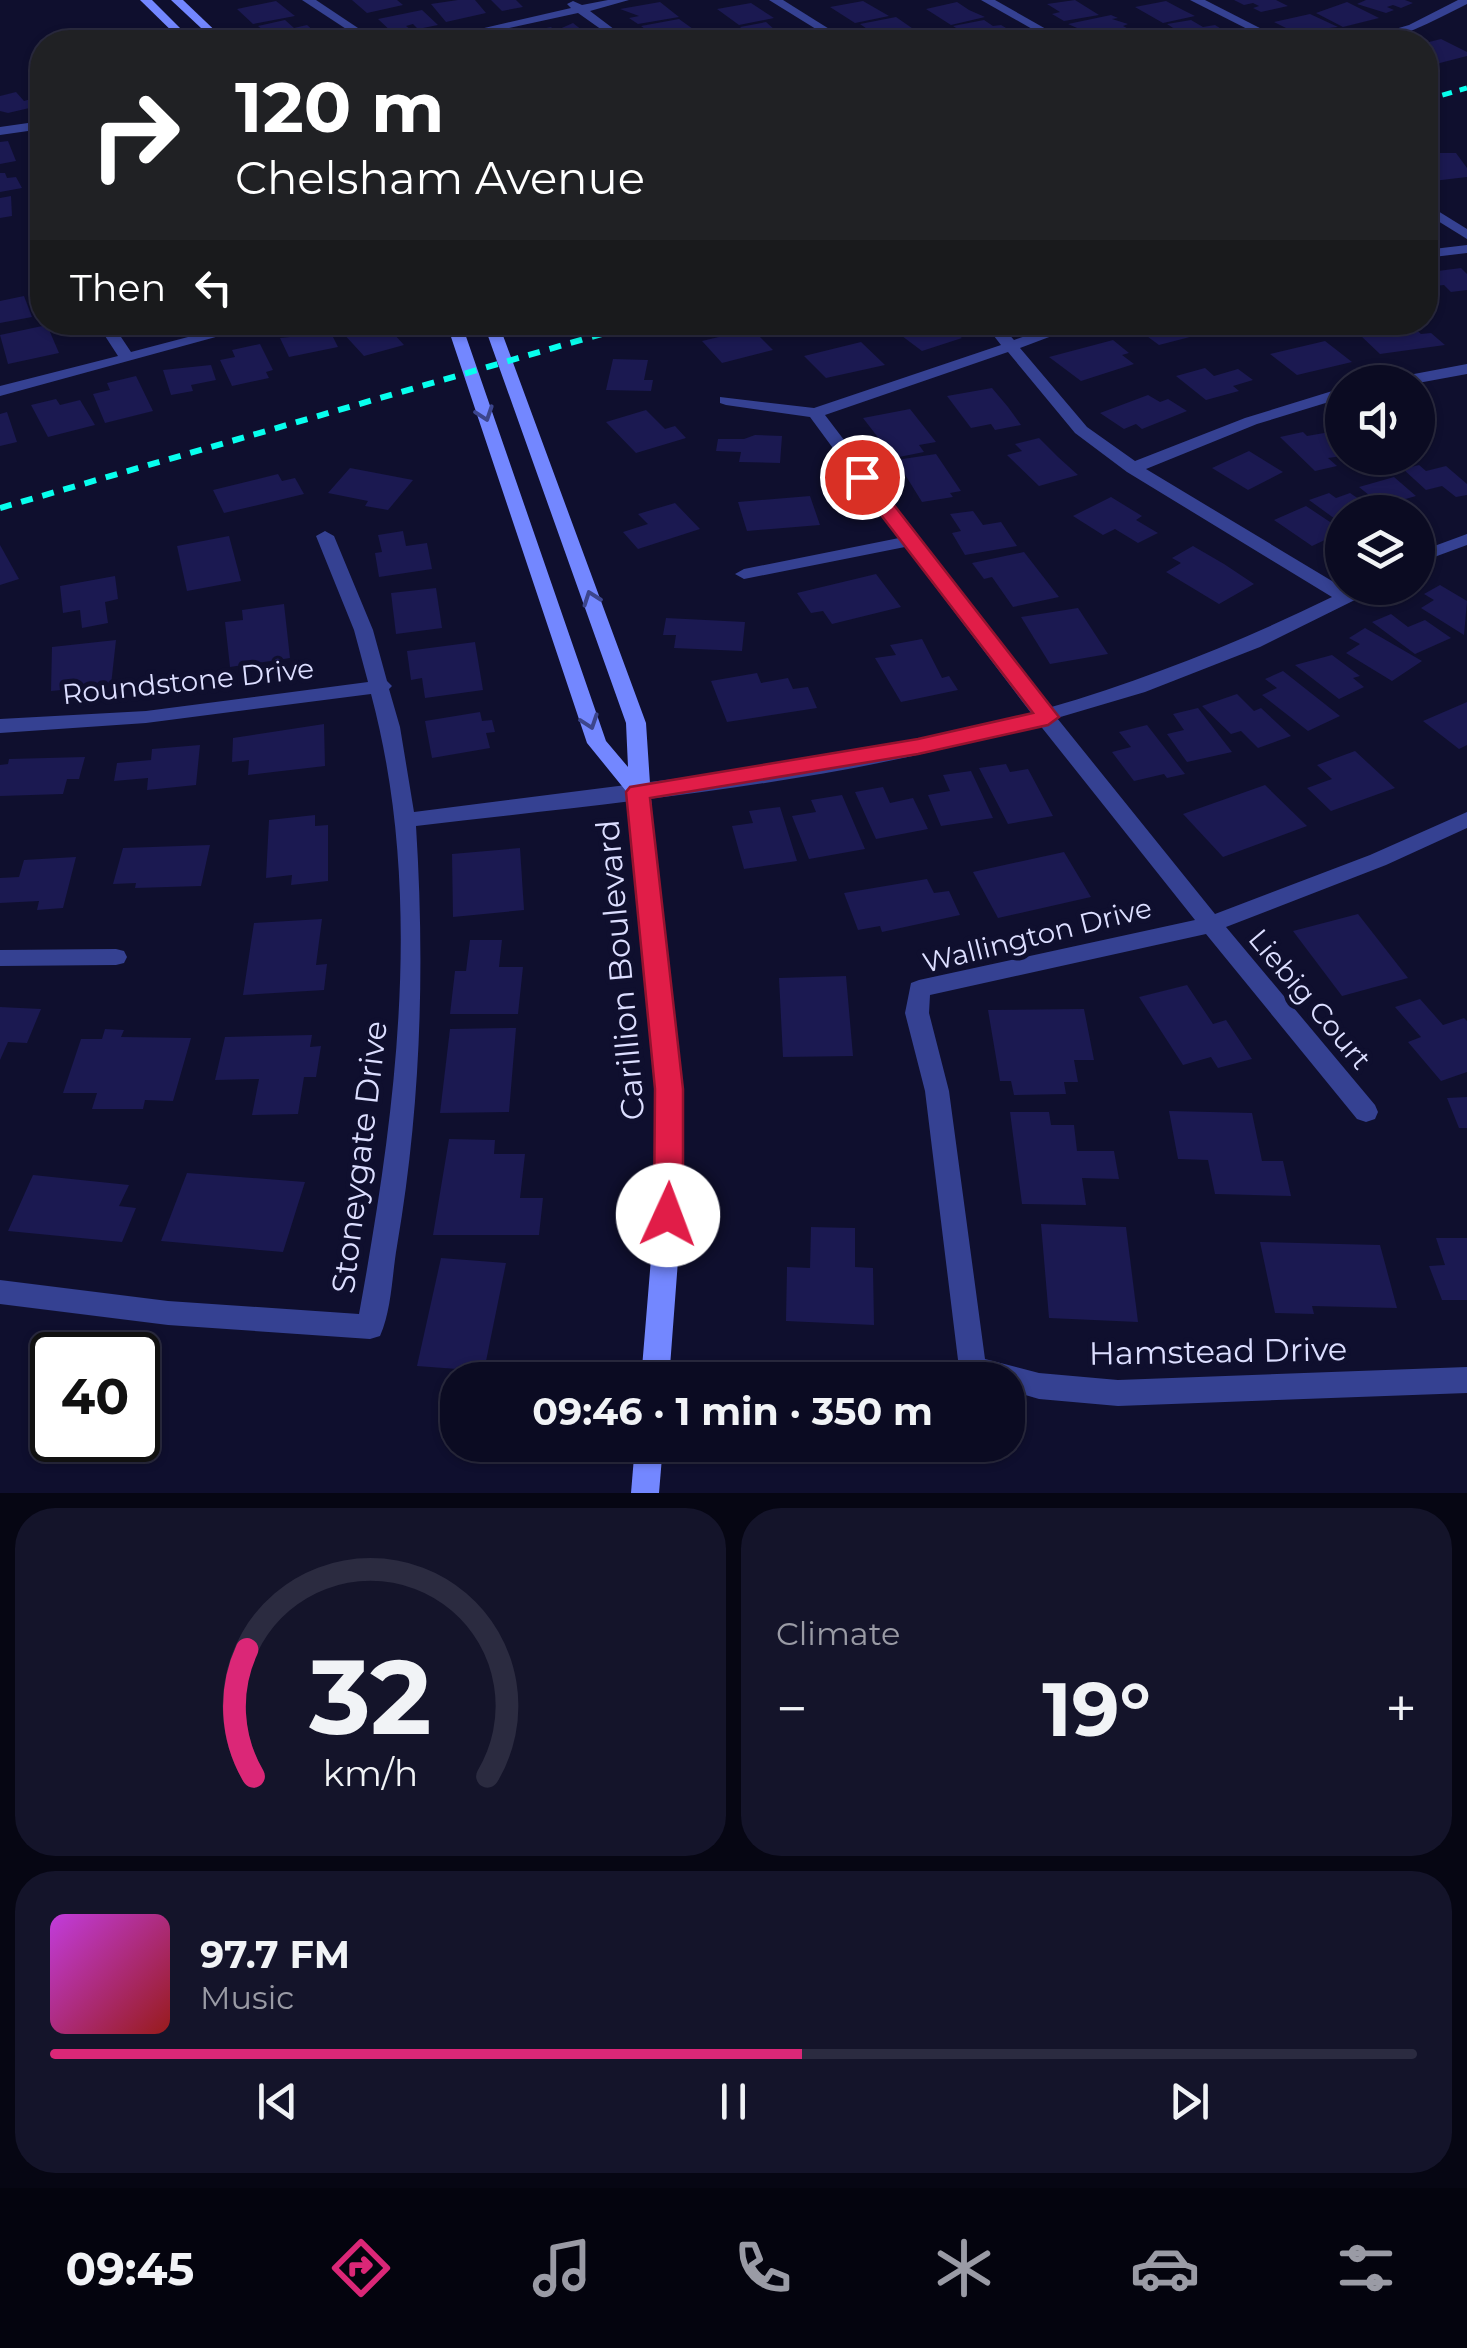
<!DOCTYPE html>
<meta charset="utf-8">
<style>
:root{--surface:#0b0b22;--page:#14142a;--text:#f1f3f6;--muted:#9a9ba5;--line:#2b2b40;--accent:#db2777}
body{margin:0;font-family:Montserrat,sans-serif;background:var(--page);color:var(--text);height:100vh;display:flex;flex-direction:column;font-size:38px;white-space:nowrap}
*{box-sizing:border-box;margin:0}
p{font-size:32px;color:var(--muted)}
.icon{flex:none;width:55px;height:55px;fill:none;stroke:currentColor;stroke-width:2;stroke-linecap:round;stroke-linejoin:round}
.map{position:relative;height:1493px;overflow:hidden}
.side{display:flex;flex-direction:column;gap:15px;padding:15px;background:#060613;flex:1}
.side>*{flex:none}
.guide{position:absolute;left:30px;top:30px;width:1408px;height:305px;border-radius:40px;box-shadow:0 2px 8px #0004,0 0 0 2px var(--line);background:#202124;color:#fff;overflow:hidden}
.tools{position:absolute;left:1325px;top:365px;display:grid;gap:20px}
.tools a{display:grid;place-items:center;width:110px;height:110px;border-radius:50%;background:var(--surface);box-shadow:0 2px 8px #0004,0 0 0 2px var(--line);font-size:50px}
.speed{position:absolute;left:30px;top:1332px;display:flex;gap:20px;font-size:50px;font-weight:700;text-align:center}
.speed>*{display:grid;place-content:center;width:130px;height:130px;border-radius:50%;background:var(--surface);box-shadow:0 2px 8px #0004,0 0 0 2px var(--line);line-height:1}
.speed .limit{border:5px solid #111;border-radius:15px;background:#fff;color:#111}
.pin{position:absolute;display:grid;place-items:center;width:85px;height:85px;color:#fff;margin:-42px;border:5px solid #fff;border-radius:50%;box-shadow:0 2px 10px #0007}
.me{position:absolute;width:110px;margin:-55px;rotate:2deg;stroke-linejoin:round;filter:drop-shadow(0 0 8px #0008)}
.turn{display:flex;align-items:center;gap:35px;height:210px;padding:0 40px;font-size:45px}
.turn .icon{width:130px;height:130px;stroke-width:2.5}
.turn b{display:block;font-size:70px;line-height:85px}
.then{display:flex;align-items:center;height:95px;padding:0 40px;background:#0003;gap:20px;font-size:38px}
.big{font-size:75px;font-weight:700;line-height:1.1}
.side .widget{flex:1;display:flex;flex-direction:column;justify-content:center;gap:15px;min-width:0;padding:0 35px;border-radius:40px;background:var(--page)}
.side .dial{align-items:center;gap:0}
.dial svg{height:260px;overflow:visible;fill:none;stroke:var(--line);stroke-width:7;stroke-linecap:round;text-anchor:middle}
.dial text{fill:var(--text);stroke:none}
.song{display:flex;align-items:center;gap:30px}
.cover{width:120px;height:120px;border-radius:15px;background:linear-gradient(135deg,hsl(290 70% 55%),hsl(0 70% 35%))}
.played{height:10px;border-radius:5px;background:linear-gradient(90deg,var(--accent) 55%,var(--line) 55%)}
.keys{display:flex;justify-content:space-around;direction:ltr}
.heat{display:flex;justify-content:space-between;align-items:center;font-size:55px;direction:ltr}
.side .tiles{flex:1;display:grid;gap:15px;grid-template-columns:1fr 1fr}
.widget:last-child{grid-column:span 2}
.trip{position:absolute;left:440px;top:1362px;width:585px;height:100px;border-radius:40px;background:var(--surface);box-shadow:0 2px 8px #0004,0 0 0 2px var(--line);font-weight:700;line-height:100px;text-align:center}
.tab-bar{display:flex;height:160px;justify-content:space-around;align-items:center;background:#04040e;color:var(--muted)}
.tab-bar .icon{width:70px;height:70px}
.tab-bar .selected{color:var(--accent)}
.tab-bar b{font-size:45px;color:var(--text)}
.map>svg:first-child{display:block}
.building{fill:#1b1951}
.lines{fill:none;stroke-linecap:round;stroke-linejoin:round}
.street{fill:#354192;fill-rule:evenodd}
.secondary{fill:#7387ff;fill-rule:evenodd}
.rail-far1{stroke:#08ffee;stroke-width:5;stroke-dasharray:10 8;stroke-linecap:butt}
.rail{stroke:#08ffee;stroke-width:6;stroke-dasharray:12 10;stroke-linecap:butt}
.oneway{stroke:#3c458c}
.route{fill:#e11d48;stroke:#92132f;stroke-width:2.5}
.labels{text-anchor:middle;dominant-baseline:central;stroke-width:10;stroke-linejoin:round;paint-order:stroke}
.street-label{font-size:28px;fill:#dcdeff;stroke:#0f0f2e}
.near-street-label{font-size:32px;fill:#dcdeff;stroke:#0f0f2e}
</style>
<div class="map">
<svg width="1467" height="1493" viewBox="0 0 1467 1493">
<rect width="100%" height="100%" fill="#0f0f2e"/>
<!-- building -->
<g class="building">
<polygon points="352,0 397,0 403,5 367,13"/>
<polygon points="458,0 475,0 486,13 446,22 431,4"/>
<polygon points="491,0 516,0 523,7 502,11"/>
<polygon points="1075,0 1099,15 1064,21 1052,14 1060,12 1047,4"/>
<polygon points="1234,0 1276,0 1288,6 1261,12 1253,8 1259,6 1253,3 1244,5"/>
<polygon points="1366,0 1405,0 1413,3 1401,8 1393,5 1387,7 1394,10 1386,13 1357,4"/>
<polygon points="276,1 295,16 253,24 237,9"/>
<polygon points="863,1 889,16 855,23 830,7"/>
<polygon points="1166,1 1181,9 1195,16 1163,23 1135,7"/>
<polygon points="660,2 679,17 638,24 629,18 639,16 620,9"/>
<polygon points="957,2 969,10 985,17 951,25 926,9"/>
<polygon points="1347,2 1379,18 1343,27 1316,13"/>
<polygon points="751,3 774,18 739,25 717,9"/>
<polygon points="422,10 438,25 418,29 413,24 406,26 411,30 394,34 378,19"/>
<polygon points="1310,14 1338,27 1294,32 1274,22"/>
<polygon points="1111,15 1118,18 1112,19 1128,24 1123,26 1134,32 1102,39 1068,24"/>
<polygon points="896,17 919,33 883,40 860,24"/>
<polygon points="679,19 700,34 673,40 663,32 652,34 641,26"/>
<polygon points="285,20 294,28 307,25 315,32 276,41 258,26"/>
<polygon points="984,20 993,26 1001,25 1016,34 978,42 953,26"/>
<polygon points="1191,20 1203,27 1215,25 1229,34 1193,41 1167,24"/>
<polygon points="766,22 775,30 787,28 797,36 757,42 740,27"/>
<polygon points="573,23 588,35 546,42 531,31 551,27 555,31"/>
<polygon points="928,33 937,39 930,40 933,42 892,42"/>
<polygon points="1135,33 1152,42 1101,42 1101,41"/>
<polygon points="529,35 538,42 484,42 507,36"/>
<polygon points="1441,39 1467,52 1467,56 1436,64 1425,58 1425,43"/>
<polygon points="16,92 24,101 31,99 38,106 8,113 0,111 0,96"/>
<polygon points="8,141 16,161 0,164 0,142"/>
<polygon points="1425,153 1456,153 1467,168 1467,177 1433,181 1425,170"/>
<polygon points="0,173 5,173 7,178 16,177 22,188 0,192"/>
<polygon points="11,196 12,216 0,218 0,198"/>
<polygon points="1461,268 1467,274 1467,290 1451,292 1444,285 1425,287 1425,278 1435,277 1430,272"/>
<polygon points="24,296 32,317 0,323 0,301"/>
<polygon points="353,322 383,322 404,345 364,356 342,332 358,328"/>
<polygon points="903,322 942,323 962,338 922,351 902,336 915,332"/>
<polygon points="1156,322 1202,322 1213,331 1159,345 1136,328"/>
<polygon points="47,325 59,353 8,364 0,335"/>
<polygon points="1413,327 1421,334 1431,333 1445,345 1380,354 1360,335"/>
<polygon points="752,329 773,350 722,363 702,341"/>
<polygon points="331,333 338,347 289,357 280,338"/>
<polygon points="1113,340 1129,353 1122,355 1134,364 1081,381 1049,357"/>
<polygon points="1325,341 1352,362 1297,375 1270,354"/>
<polygon points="861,342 885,365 826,378 804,356"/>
<polygon points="260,344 273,370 266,372 269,378 232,386 220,360 235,357 232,350"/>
<polygon points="613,359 648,360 644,380 653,380 651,391 606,390"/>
<polygon points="211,365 216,380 191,385 193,391 171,395 163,370"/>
<polygon points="1205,368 1214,376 1238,369 1253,380 1233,386 1239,391 1206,400 1176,376"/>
<polygon points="136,376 153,411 105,423 93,394 110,390 107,383"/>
<polygon points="992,388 1008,407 1021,425 995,430 991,424 971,428 947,396"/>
<polygon points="1148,395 1160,402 1168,399 1187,411 1142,429 1136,424 1124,429 1100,413"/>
<polygon points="56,399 60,405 80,400 95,425 48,437 31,405"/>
<polygon points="910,409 936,442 919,445 924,452 894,458 863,418"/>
<polygon points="646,410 665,429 675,426 686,438 636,453 606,422"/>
<polygon points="7,412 17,442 0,446 0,414"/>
<polygon points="1303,432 1307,436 1330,432 1342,444 1342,456 1328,458 1337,466 1315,471 1280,437"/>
<polygon points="755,435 782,436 780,463 739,462 741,452 716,451 718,439 744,439"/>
<polygon points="1039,438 1058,457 1078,475 1039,486 1007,455 1022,451 1015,444"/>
<polygon points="1249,451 1283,472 1248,490 1212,468"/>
<polygon points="936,454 961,491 950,493 953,497 922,502 896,460"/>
<polygon points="1419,465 1426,471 1446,466 1467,484 1467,495 1456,497 1442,486 1426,490 1403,469"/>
<polygon points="350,468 413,480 388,510 365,506 368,501 328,493"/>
<polygon points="278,474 282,481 295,478 304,494 224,513 213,490"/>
<polygon points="1394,477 1416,496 1402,500 1418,512 1390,512 1359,487"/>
<polygon points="1329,493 1336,498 1350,493 1378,512 1342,512 1342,524 1309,500"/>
<polygon points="810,496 820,525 747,531 738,502"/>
<polygon points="1111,497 1142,516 1136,520 1158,533 1138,543 1115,529 1103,535 1073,516"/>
<polygon points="675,503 700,529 638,549 623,532 648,524 638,514"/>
<polygon points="1306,506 1342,530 1342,541 1335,545 1327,539 1312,546 1274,520"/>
<polygon points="973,511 983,525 1001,522 1017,546 965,555 952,533 961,531 950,514"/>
<polygon points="403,531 406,546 427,543 432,569 379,577 375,553 382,552 378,535"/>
<polygon points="229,536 241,581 187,591 177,546"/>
<polygon points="0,545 19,579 0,585"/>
<polygon points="1193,546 1224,564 1254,584 1219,604 1166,572 1181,563 1172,558"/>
<polygon points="1024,552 1059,597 1013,607 992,577 984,579 972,563"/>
<polygon points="876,574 901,607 832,624 823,611 811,613 797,593"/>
<polygon points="115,576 118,599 105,602 108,623 82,628 80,610 63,613 60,586"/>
<polygon points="1440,585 1467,601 1464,635 1421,608 1434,600 1424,594"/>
<polygon points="436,588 442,628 396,634 391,593"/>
<polygon points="284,604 290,658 230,667 225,622 243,620 242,610"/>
<polygon points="1078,608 1108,654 1050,664 1021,617"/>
<polygon points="1391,614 1408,627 1425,620 1451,638 1415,654 1372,622"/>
<polygon points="666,618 745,622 742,651 674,648 676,635 663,635"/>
<polygon points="1365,628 1422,661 1392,681 1346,653 1360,644 1349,638"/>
<polygon points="922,639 942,678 949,676 958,690 901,702 875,658 896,655 890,645"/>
<polygon points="116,640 111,685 51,691 52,647"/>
<polygon points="475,642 483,690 425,698 422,678 411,680 407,651"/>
<polygon points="1332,655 1360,676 1353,678 1364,687 1339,699 1295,665"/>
<polygon points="1283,671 1340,716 1308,731 1262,695 1277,688 1265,679"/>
<polygon points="757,673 761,683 788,678 793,689 808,687 817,708 727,722 711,681"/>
<polygon points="1237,694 1254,711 1261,708 1291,736 1258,748 1241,731 1231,734 1202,706"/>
<polygon points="1467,702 1467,745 1459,749 1423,721"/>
<polygon points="1198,708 1232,752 1187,762 1167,734 1184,730 1173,714"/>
<polygon points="480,712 482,721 492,720 495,732 486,733 490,748 432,758 425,721"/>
<polygon points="324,724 325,766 248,775 249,760 232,762 233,738"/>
<polygon points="1147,725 1185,774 1167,778 1164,774 1134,781 1112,752 1131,747 1119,732"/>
<polygon points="200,745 196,785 147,790 148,778 114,781 117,763 151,760 152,749"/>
<polygon points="1355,751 1395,788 1331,811 1307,788 1332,779 1317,765"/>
<polygon points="85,757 79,779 67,779 63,794 0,796 0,765 8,764 9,759"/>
<polygon points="1006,764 1010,772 1028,769 1053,816 1008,824 979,768"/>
<polygon points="971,771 993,818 941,826 928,795 950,791 943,775"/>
<polygon points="1265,785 1307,826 1223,857 1183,814"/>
<polygon points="883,787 890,803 913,798 928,829 876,839 855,792"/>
<polygon points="842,795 865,849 809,859 792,816 816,812 811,800"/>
<polygon points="780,807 797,861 744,869 732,826 753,823 749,811"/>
<polygon points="315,815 315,826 328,825 328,881 291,885 292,875 266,878 269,820"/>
<polygon points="210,845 201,886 135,888 136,883 113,884 123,848"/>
<polygon points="520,848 524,910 453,917 452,854"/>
<polygon points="1064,852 1091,897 998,918 973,872"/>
<polygon points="76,857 63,908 37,910 39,901 0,903 0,878 19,877 24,860"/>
<polygon points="927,879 934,893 949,891 960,915 882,932 880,926 858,930 844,893"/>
<polygon points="1358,914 1408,978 1342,996 1293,931"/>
<polygon points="322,919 316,965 327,964 324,990 243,995 254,923"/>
<polygon points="470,940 502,940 499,967 523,967 518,1014 450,1014 455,971 466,971"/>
<polygon points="846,976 853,1056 783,1057 779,978"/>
<polygon points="1187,985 1213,1024 1226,1020 1252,1059 1218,1068 1211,1057 1183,1065 1139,997"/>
<polygon points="1420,999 1443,1025 1464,1018 1467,1021 1467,1072 1441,1081 1408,1042 1421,1037 1395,1007"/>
<polygon points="0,1007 41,1009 27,1043 8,1042 0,1060"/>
<polygon points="1084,1009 1094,1060 1074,1060 1078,1082 1064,1082 1066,1094 1014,1095 1011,1081 1000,1081 988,1010"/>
<polygon points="516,1028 509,1112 440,1113 450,1029"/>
<polygon points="105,1029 124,1030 121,1037 191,1038 173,1101 145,1100 143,1109 92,1109 97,1093 63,1093 81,1039 102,1039"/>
<polygon points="312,1035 310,1047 321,1046 316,1077 304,1077 298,1114 252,1115 259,1079 215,1080 225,1037"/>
<polygon points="1467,1097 1467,1128 1459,1128 1447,1098"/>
<polygon points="1169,1111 1252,1113 1262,1161 1283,1161 1291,1196 1215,1194 1208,1160 1178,1159"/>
<polygon points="1010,1112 1049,1112 1051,1125 1074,1125 1077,1151 1114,1151 1119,1179 1082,1178 1086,1205 1022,1204"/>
<polygon points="449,1139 495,1140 494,1154 525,1154 520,1198 543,1198 539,1235 433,1235"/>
<polygon points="187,1173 305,1182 283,1252 161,1241"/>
<polygon points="33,1175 129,1185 119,1206 136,1208 122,1242 8,1231"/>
<polygon points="1041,1224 1126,1227 1138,1322 1049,1318"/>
<polygon points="811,1227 855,1228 855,1267 873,1268 874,1325 786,1321 787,1267 810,1268"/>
<polygon points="1436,1238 1467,1238 1467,1300 1442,1300 1429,1266 1445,1265"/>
<polygon points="1260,1242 1380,1245 1397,1308 1312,1306 1314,1314 1275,1313"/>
<polygon points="441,1258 506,1263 484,1371 417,1366"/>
</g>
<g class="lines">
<!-- street -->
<g class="street">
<polygon points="302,0 316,0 379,42 366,42"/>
<polygon points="608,0 629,0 590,11 631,42 619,42 578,13 444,42 424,42 571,8 567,4 573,1 582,5"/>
<polygon points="769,0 783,0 850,42 837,42"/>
<polygon points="981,0 995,0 1069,42 1055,42"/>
<polygon points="1190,0 1205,0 1287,42 1273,42"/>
<path d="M1458 0H1467V4C1431 22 1392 45 1351 42L1409 25Z"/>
<polygon points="42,121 42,129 0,135 0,127"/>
<polygon points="1425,203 1467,229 1467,239 1425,213"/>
<polygon points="1467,245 1467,253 1425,258 1425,250"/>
<polygon points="96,322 111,322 131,352 245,322 271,322 0,396 0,386 118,356"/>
<path d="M983 322H998L1014 340 1066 322H1089L1020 348 1087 427 1135 461 1245 418 1342 388V398L1257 424 1146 469 1347 590 1374 588 1371 592 1260 647 1145 692 1057 718 1215 914 1370 855 1467 812V828L1386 865 1226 927 1375 1105 1378 1112 1375 1119 1366 1122 1357 1119 1206 934 930 995 929 1013 949 1091 985 1359 1039 1373 1118 1380 1467 1367V1393L1118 1406 1039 1399 1008 1390V1380H972L963 1377 959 1368 925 1091 905 1013 911 983 919 980 1195 920 1039 724C840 783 622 802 416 826 425 967 421 1106 397 1246 392 1274 392 1309 380 1336L370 1339 168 1325 0 1304V1280L168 1301 359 1314C396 1111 425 896 371 694L146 723 0 733V719L146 711 368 682 354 630 316 536 325 531 334 536 373 630 387 681 392 686 389 689 400 727 414 812 776 766 899 744 1031 713 905 547 744 579 735 574 744 569 899 538 810 417 726 405 720 403V397L814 408 1001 345ZM1008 352 1075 433 1127 472 1332 597C1240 642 1147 679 1048 708L825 415Z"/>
<polygon points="1467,364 1467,374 1418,383 1390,382 1398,377"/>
<polygon points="1467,534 1467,545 1418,563 1418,552"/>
<polygon points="116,949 124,951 127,957 124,963 116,965 0,966 0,950"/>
</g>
<!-- secondary -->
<g class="secondary">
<polygon points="140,0 152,0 194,42 183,42"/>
<polygon points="171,0 183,0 227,42 216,42"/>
<polygon points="446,322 461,322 606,741 628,767 626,723 483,322 498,322 646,723 652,814 677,1043 682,1125 680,1234 669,1380 641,1380 656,1198 658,1125 654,1043 630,796 587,743"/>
<polygon points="635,1445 663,1445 659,1493 631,1493"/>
</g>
<!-- rail-far1 -->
<polyline class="rail-far1" points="1425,100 1467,88"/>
<!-- rail -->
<polyline class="rail" points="0,508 643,322"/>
</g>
<!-- one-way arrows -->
<defs><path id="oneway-chevron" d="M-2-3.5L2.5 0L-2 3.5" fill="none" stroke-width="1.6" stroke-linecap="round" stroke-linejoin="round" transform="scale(2.5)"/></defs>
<g class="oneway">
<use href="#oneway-chevron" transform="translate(485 414) rotate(71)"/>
<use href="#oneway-chevron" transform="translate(591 598) rotate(-110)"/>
<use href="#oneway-chevron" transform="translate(590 722) rotate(71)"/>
</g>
<!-- route -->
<polygon class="route" points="862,471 869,473 1059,717 1048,725 918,754 650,798 683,1089 683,1215 679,1224 668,1227 658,1224 654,1215 655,1089 626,792 630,787 918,739 1033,713 855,481 852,477"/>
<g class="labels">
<!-- street labels -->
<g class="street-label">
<text transform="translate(188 681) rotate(-6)">Roundstone Drive</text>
<text transform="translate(1037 935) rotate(-14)">Wallington Drive</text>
<text transform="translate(1310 999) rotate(50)">Liebig Court</text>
</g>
<!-- near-street labels -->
<g class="near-street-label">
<text transform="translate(620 970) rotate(-95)">Carillion Boulevard</text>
<text transform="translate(359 1157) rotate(-83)">Stoneygate Drive</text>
<text transform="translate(1218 1351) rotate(-1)">Hamstead Drive</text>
</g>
</g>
</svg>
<div class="tools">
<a><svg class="icon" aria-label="sound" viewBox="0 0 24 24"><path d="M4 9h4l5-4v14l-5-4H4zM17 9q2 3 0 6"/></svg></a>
<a><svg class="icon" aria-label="layers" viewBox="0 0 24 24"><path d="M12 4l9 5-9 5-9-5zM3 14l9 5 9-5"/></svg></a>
</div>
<div class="speed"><div class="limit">40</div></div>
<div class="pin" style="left:862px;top:477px;background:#d93025"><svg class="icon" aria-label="arrive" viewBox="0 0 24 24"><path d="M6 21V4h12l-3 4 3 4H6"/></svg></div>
<svg class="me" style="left:668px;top:1215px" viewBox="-20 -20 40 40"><circle r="19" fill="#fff"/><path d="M0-13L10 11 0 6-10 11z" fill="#e11d48"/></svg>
<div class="trip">09:46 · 1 min · 350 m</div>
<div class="guide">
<div class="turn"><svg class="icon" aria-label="right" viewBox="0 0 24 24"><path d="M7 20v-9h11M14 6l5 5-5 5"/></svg><div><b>120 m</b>Chelsham Avenue</div></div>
<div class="then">Then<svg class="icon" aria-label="left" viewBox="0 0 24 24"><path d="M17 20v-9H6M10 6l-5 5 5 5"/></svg></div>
</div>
</div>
<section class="side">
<div class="tiles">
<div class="widget dial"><svg viewBox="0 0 100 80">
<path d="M14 69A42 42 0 1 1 86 69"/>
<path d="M14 69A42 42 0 0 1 12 30" stroke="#db2777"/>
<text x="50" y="56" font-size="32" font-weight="700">32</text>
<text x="50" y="72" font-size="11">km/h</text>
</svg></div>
<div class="widget"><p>Climate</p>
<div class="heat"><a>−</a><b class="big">19°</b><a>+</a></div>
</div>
<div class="widget">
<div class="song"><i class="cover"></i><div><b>97.7 FM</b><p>Music</p></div></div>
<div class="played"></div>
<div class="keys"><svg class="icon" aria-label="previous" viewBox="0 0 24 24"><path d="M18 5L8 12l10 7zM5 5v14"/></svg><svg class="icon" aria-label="pause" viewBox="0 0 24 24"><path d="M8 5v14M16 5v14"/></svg><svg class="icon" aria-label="next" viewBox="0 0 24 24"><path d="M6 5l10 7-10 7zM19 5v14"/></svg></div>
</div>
</div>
</section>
<nav class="tab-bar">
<b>09:45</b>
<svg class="icon selected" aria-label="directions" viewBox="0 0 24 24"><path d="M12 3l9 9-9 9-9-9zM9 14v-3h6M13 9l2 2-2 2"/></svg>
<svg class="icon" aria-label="music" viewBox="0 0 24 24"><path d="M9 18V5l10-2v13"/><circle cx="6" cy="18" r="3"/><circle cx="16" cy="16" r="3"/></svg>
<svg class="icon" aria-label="phone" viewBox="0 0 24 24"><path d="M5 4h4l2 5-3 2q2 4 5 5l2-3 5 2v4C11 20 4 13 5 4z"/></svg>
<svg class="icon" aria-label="climate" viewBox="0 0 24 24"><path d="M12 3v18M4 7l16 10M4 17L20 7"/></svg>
<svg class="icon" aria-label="car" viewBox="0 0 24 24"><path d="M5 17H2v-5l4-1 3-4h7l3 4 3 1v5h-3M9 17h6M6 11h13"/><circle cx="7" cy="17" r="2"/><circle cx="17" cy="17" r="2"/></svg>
<svg class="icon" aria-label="filters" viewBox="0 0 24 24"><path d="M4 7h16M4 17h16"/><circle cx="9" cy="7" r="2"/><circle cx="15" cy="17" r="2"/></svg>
</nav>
